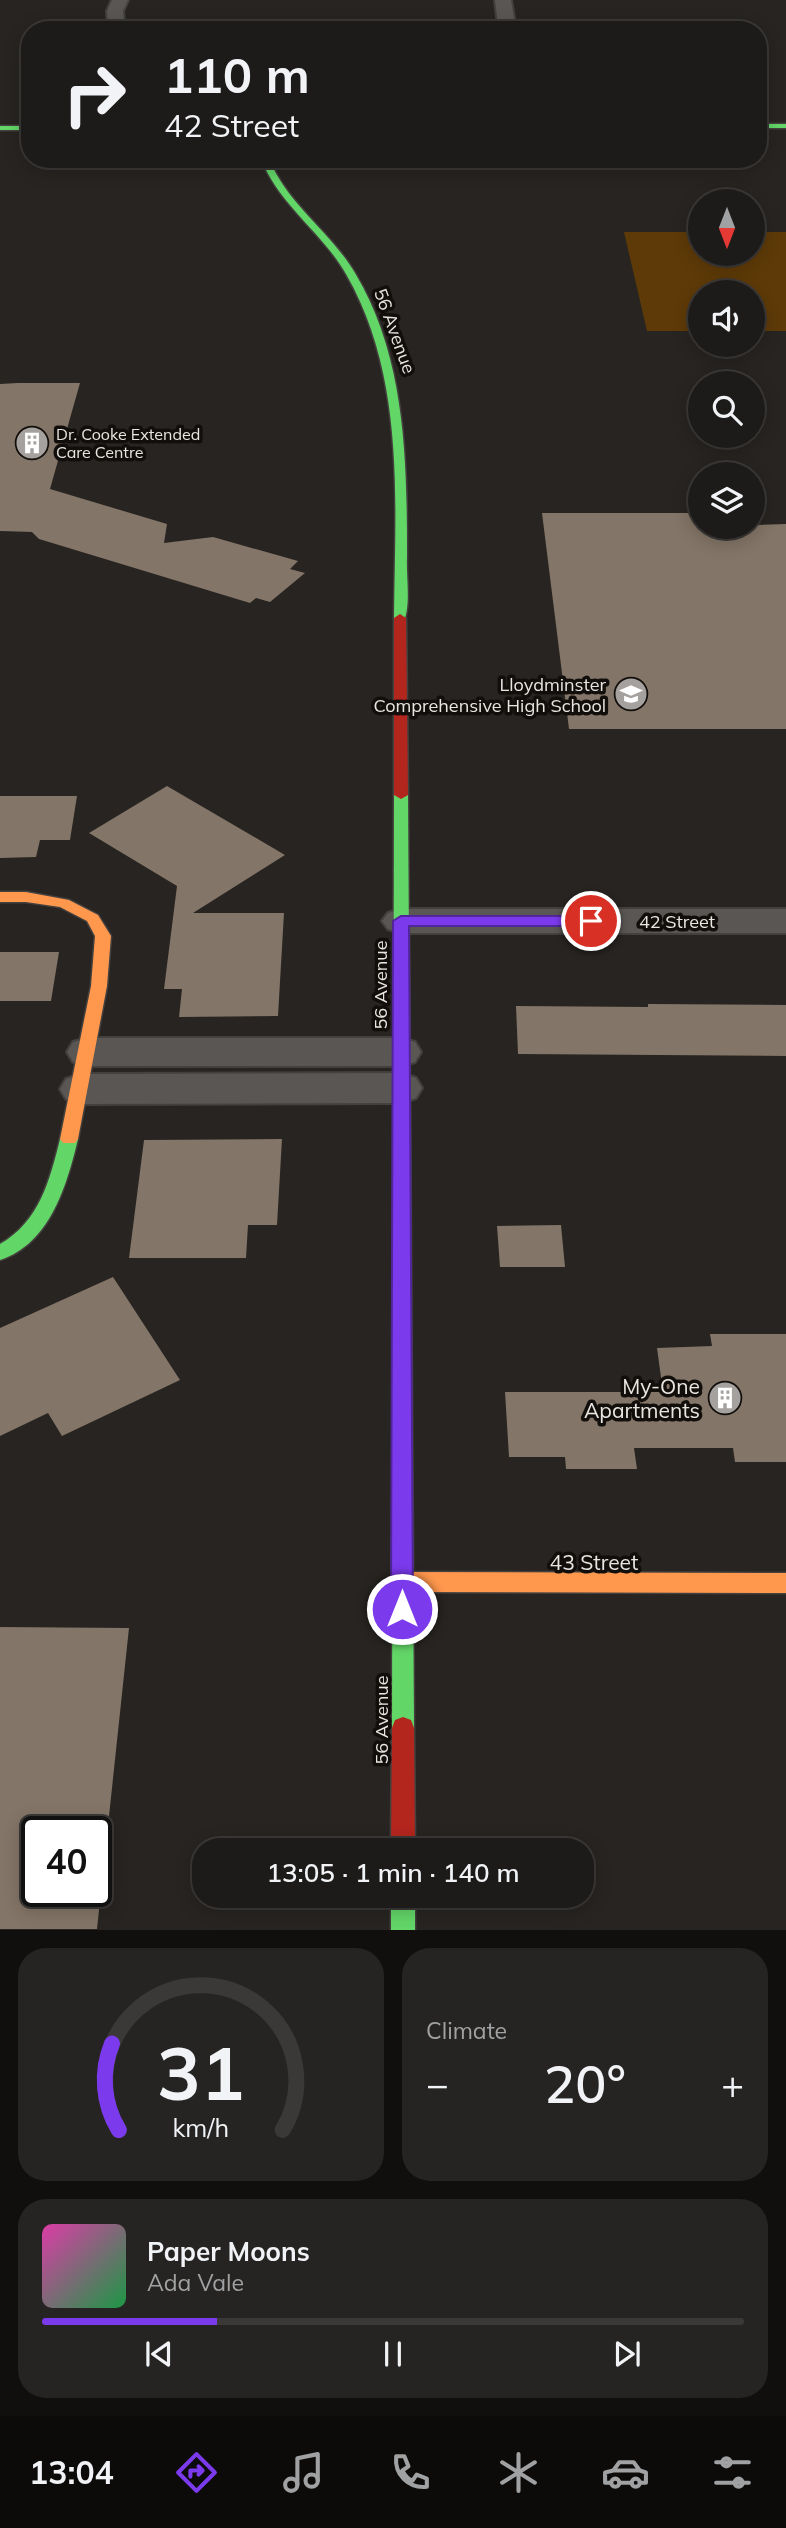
<!DOCTYPE html>
<meta charset="utf-8">
<style>
:root{--surface:#1d1b19;--page:#252422;--text:#f1f3f6;--muted:#a0a1a2;--line:#3b3938;--accent:#7c3aed}
body{margin:0;font-family:Mulish,sans-serif;background:var(--page);color:var(--text);height:100vh;display:flex;flex-direction:column;font-size:26px;white-space:nowrap}
*{box-sizing:border-box;margin:0}
p{font-size:23px;color:var(--muted)}
.icon{flex:none;width:38px;height:38px;fill:none;stroke:currentColor;stroke-width:2;stroke-linecap:round;stroke-linejoin:round}
.map{position:relative;height:1930px;overflow:hidden}
.sheet{display:flex;flex-direction:column;gap:18px;padding:18px;background:#100f0e;flex:1}
.sheet>*{flex:none}
.hud{position:absolute;left:21px;top:21px;width:746px;height:147px;border-radius:28px;box-shadow:0 4px 18px #0003,0 0 0 2px var(--line);background:#1d1b19;color:var(--text);overflow:hidden}
.needle{width:46px;rotate:180deg}
.fabs{position:absolute;left:688px;top:189px;display:grid;gap:14px}
.fabs a{display:grid;place-items:center;width:77px;height:77px;border-radius:50%;background:var(--surface);box-shadow:0 4px 18px #0003,0 0 0 2px var(--line);font-size:35px}
.speed{position:absolute;left:21px;top:1816px;display:flex;gap:14px;font-size:35px;font-weight:700;text-align:center}
.speed>*{display:grid;place-content:center;width:91px;height:91px;border-radius:50%;background:var(--surface);box-shadow:0 4px 18px #0003,0 0 0 2px var(--line);line-height:1}
.speed .limit{border:4px solid #111;border-radius:10px;background:#fff;color:#111}
.pin{position:absolute;display:grid;place-items:center;width:60px;height:60px;color:#fff;margin:-30px;border:4px solid #fff;border-radius:50%;box-shadow:0 2px 7px #0007}
.me{position:absolute;width:77px;margin:-38px;rotate:0deg;stroke-linejoin:round;filter:drop-shadow(0 0 5px #0008)}
.turn{display:flex;align-items:center;gap:24px;height:147px;padding:0 28px;font-size:32px}
.turn .icon{width:91px;height:91px;stroke-width:2.5}
.turn b{display:block;font-size:49px;line-height:60px}
.big{font-size:52px;font-weight:600;line-height:1.1}
.sheet .tile{flex:1;display:flex;flex-direction:column;justify-content:center;gap:10px;min-width:0;padding:0 24px;border-radius:28px;background:var(--page)}
.sheet .dial{align-items:center;gap:0}
.dial svg{height:182px;overflow:visible;fill:none;stroke:var(--line);stroke-width:7;stroke-linecap:round;text-anchor:middle}
.dial text{fill:var(--text);stroke:none}
.song{display:flex;align-items:center;gap:21px}
.cover{width:84px;height:84px;border-radius:10px;background:linear-gradient(135deg,hsl(320 70% 55%),hsl(140 70% 35%))}
.played{height:7px;border-radius:4px;background:linear-gradient(90deg,var(--accent) 25%,var(--line) 25%)}
.keys{display:flex;justify-content:space-around;direction:ltr}
.heat{display:flex;justify-content:space-between;align-items:center;font-size:38px;direction:ltr}
.sheet .tiles{flex:1;display:grid;gap:18px;grid-template-columns:1fr 1fr}
.tile:last-child{grid-column:span 2}
.trip{position:absolute;left:192px;top:1838px;width:402px;height:70px;border-radius:28px;background:var(--surface);box-shadow:0 4px 18px #0003,0 0 0 2px var(--line);font-weight:600;line-height:70px;text-align:center}
.dock{display:flex;height:112px;justify-content:space-around;align-items:center;background:#0c0b0a;color:var(--muted)}
.dock .icon{width:49px;height:49px}
.dock .active{color:var(--accent)}
.dock b{font-size:32px;color:var(--text)}
.map>svg:first-child{display:block}
.green{fill:#5e3a08}
.building{fill:#837567;fill-rule:evenodd}
.lines{fill:none;stroke-linecap:round;stroke-linejoin:round}
.street-casing{stroke:#43403e;stroke-width:4}
.fast-casing{stroke:#43403e;stroke-width:3}
.slow-casing{stroke:#43403e;stroke-width:3}
.jam-casing{stroke:#43403e;stroke-width:3}
.street{fill:#595653;fill-rule:evenodd}
.fast{fill:#63d668;fill-rule:evenodd}
.slow{fill:#ff974d;fill-rule:evenodd}
.jam{fill:#b3261e;fill-rule:evenodd}
.route{fill:#7c3aed;stroke:#51269a;stroke-width:2}
.labels{text-anchor:middle;dominant-baseline:central;stroke-width:7;stroke-linejoin:round;paint-order:stroke}
.far-poi-label{font-size:16px;fill:#e9e5e1;stroke:#110e0b;text-anchor:start}
.street-label{font-size:18px;fill:#e9e5e1;stroke:#110e0b}
.poi-label{font-size:18px;fill:#e9e5e1;stroke:#110e0b;text-anchor:end}
.near-poi-label{font-size:21px;fill:#e9e5e1;stroke:#110e0b;text-anchor:end}
.near-street-label{font-size:21px;fill:#e9e5e1;stroke:#110e0b}
</style>
<div class="map">
<svg width="786" height="1930" viewBox="0 0 786 1930">
<rect width="100%" height="100%" fill="#272421"/>
<!-- green -->
<polygon class="green" points="624,232 700,232 700,254 752,254 753,232 786,232 786,331 753,331 752,292 700,292 700,331 647,331"/>
<!-- building -->
<g class="building">
<polygon points="18,383 80,383 50,489 167,524 164,543 213,537 298,561 290,569 305,573 270,602 256,598 250,603 39,539 32,532 0,531 0,384"/>
<polygon points="542,513 700,513 700,527 786,524 786,729 569,729"/>
<polygon points="167,786 285,855 193,913 284,913 278,1016 179,1017 182,989 164,989 177,886 89,833"/>
<polygon points="0,796 77,796 70,840 40,840 36,857 0,858"/>
<polygon points="0,952 59,952 51,1001 0,1001"/>
<polygon points="648,1004 786,1005 786,1056 518,1054 516,1006 648,1007"/>
<polygon points="282,1139 277,1225 248,1225 246,1258 129,1258 144,1140"/>
<polygon points="561,1225 565,1267 500,1267 497,1226"/>
<polygon points="113,1277 180,1380 62,1436 48,1413 0,1436 0,1328"/>
<polygon points="710,1334 786,1334 786,1462 735,1462 733,1448 634,1448 637,1469 566,1469 565,1457 509,1457 505,1392 663,1392 657,1348 712,1346"/>
<path d="M0 1627 129 1628 97 1929H0ZM37 1832H96V1892H37Z"/>
</g>
<g class="lines">
<defs>
<g id="street">
<polygon points="112,0 128,0 123,11 124,23 498,25 495,0 511,0 516,30 108,30 107,11"/>
<polygon points="401,909 786,909 786,933 401,933 388,929 382,921 388,913"/>
<polygon points="87,1038 401,1038 415,1042 421,1052 415,1062 401,1066 87,1066 73,1062 67,1052 73,1042"/>
<polygon points="401,1073 416,1078 422,1088 416,1098 401,1103 81,1104 66,1099 60,1089 66,1079 81,1074"/>
</g>
<g id="fast">
<rect x="758" y="124" width="28" height="4"/>
<rect x="0" y="126" width="30" height="4"/>
<path d="M261 159H269C288 205 330 231 355 273 406 358 407 461 407 557 406 576 411 604 404 621H396L394 618C395 503 406 378 346 274 322 232 280 206 261 159Z"/>
<polygon points="401,791 408,795 414,1728 411,1736 403,1739 395,1736 392,1728 394,795"/>
<path d="M69 1133 75 1135 78 1139C67 1185 50 1244 0 1260V1244C39 1222 50 1180 60 1139L63 1135Z"/>
<rect x="391" y="1895" width="24" height="35"/>
</g>
<g id="slow">
<polygon points="0,892 26,892 69,900 98,915 111,936 107,986 78,1139 75,1143 63,1143 60,1139 91,986 95,936 87,921 60,907 26,902 0,902"/>
<polygon points="402,1572 786,1573 786,1593 402,1592 394,1589 391,1582 394,1575"/>
</g>
<g id="jam">
<polygon points="400,614 406,618 408,795 401,799 394,795 394,618"/>
<polygon points="403,1717 411,1720 414,1728 415,1850 391,1850 392,1728 395,1720"/>
</g>
</defs>
<!-- street casing -->
<use href="#street" class="street-casing"/>
<!-- fast casing -->
<use href="#fast" class="fast-casing"/>
<!-- slow casing -->
<use href="#slow" class="slow-casing"/>
<!-- jam casing -->
<use href="#jam" class="jam-casing"/>
<!-- street -->
<use href="#street" class="street"/>
<!-- fast -->
<use href="#fast" class="fast"/>
<!-- slow -->
<use href="#slow" class="slow"/>
<!-- jam -->
<use href="#jam" class="jam"/>
</g>
<!-- route -->
<polygon class="route" points="401,916 591,916 599,921 591,926 409,926 413,1609 410,1616 402,1619 394,1616 391,1609 393,921"/>
<!-- icons -->
<defs>
<symbol id="building-disc" viewBox="-11 -11 22 22"><circle r="9.5" fill="#a5a19e" stroke="#110e0b"/><path d="M-4-6H4V6H1V3H-1V6H-4ZM-2.5-4.3h1.7v1.8h-1.7ZM.8-4.3h1.7v1.8H.8ZM-2.5-1h1.7V.8h-1.7ZM.8-1h1.7V.8H.8Z" fill="#fff"/></symbol>
<symbol id="school-disc" viewBox="-11 -11 22 22"><circle r="9.5" fill="#a5a19e" stroke="#110e0b"/><path d="M0-5L7-2L0 1L-7-2ZM-4 1L0 2.5L4 1V4Q0 6-4 4Z" fill="#fff"/></symbol>
</defs>
<g fill-rule="evenodd">
<use href="#building-disc" x="13" y="424" width="38" height="38"/>
<use href="#school-disc" x="612" y="675" width="38" height="38"/>
<use href="#building-disc" x="706" y="1379" width="38" height="38"/>
</g>
<g class="labels">
<!-- far-poi labels -->
<g class="far-poi-label">
<text x="56" y="434">Dr. Cooke Extended<tspan x="56" dy="18">Care Centre</tspan></text>
</g>
<!-- street labels -->
<g class="street-label">
<text transform="translate(395 331) rotate(70)">56 Avenue</text>
<text x="677" y="921">42 Street</text>
<text transform="translate(380 985) rotate(-90)">56 Avenue</text>
<text transform="translate(381 1720) rotate(-90)">56 Avenue</text>
</g>
<!-- poi labels -->
<g class="poi-label">
<text x="606" y="684">Lloydminster<tspan x="606" dy="21">Comprehensive High School</tspan></text>
</g>
<!-- near-poi labels -->
<g class="near-poi-label">
<text x="700" y="1386">My-One<tspan x="700" dy="24">Apartments</tspan></text>
</g>
<!-- near-street labels -->
<g class="near-street-label">
<text x="594" y="1562">43 Street</text>
</g>
</g>
</svg>
<div class="fabs">
<a><svg class="needle" viewBox="-14 -14 28 28"><path d="M0-13l5 13h-10z" fill="#e53935"/><path d="M0 13l5-13h-10z" fill="#a0a1a2"/></svg></a>
<a><svg class="icon" aria-label="sound" viewBox="0 0 24 24"><path d="M4 9h4l5-4v14l-5-4H4zM17 9q2 3 0 6"/></svg></a>
<a><svg class="icon" aria-label="search" viewBox="0 0 24 24"><circle cx="10" cy="10" r="6"/><path d="M15 15l6 6"/></svg></a>
<a><svg class="icon" aria-label="layers" viewBox="0 0 24 24"><path d="M12 4l9 5-9 5-9-5zM3 14l9 5 9-5"/></svg></a>
</div>
<div class="speed"><div class="limit">40</div></div>
<div class="pin" style="left:591px;top:921px;background:#d93025"><svg class="icon" aria-label="arrive" viewBox="0 0 24 24"><path d="M6 21V4h12l-3 4 3 4H6"/></svg></div>
<svg class="me" style="left:402px;top:1609px" viewBox="-20 -20 40 40"><circle r="17" fill="#7c3aed" stroke="#fff" stroke-width="3"/><path d="M0-11L8 9 0 5-8 9z" fill="#fff"/></svg>
<div class="trip">13:05 · 1 min · 140 m</div>
<div class="hud">
<div class="turn"><svg class="icon" aria-label="right" viewBox="0 0 24 24"><path d="M7 20v-9h11M14 6l5 5-5 5"/></svg><div><b>110 m</b>42 Street</div></div>
</div>
</div>
<section class="sheet">
<div class="tiles">
<div class="tile dial"><svg viewBox="0 0 100 80">
<path d="M14 69A42 42 0 1 1 86 69"/>
<path d="M14 69A42 42 0 0 1 11 31" stroke="#7c3aed"/>
<text x="50" y="56" font-size="32" font-weight="700">31</text>
<text x="50" y="72" font-size="11">km/h</text>
</svg></div>
<div class="tile"><p>Climate</p>
<div class="heat"><a>−</a><b class="big">20°</b><a>+</a></div>
</div>
<div class="tile">
<div class="song"><i class="cover"></i><div><b>Paper Moons</b><p>Ada Vale</p></div></div>
<div class="played"></div>
<div class="keys"><svg class="icon" aria-label="previous" viewBox="0 0 24 24"><path d="M18 5L8 12l10 7zM5 5v14"/></svg><svg class="icon" aria-label="pause" viewBox="0 0 24 24"><path d="M8 5v14M16 5v14"/></svg><svg class="icon" aria-label="next" viewBox="0 0 24 24"><path d="M6 5l10 7-10 7zM19 5v14"/></svg></div>
</div>
</div>
</section>
<nav class="dock">
<b>13:04</b>
<svg class="icon active" aria-label="directions" viewBox="0 0 24 24"><path d="M12 3l9 9-9 9-9-9zM9 14v-3h6M13 9l2 2-2 2"/></svg>
<svg class="icon" aria-label="music" viewBox="0 0 24 24"><path d="M9 18V5l10-2v13"/><circle cx="6" cy="18" r="3"/><circle cx="16" cy="16" r="3"/></svg>
<svg class="icon" aria-label="phone" viewBox="0 0 24 24"><path d="M5 4h4l2 5-3 2q2 4 5 5l2-3 5 2v4C11 20 4 13 5 4z"/></svg>
<svg class="icon" aria-label="climate" viewBox="0 0 24 24"><path d="M12 3v18M4 7l16 10M4 17L20 7"/></svg>
<svg class="icon" aria-label="car" viewBox="0 0 24 24"><path d="M5 17H2v-5l4-1 3-4h7l3 4 3 1v5h-3M9 17h6M6 11h13"/><circle cx="7" cy="17" r="2"/><circle cx="17" cy="17" r="2"/></svg>
<svg class="icon" aria-label="filters" viewBox="0 0 24 24"><path d="M4 7h16M4 17h16"/><circle cx="9" cy="7" r="2"/><circle cx="15" cy="17" r="2"/></svg>
</nav>
